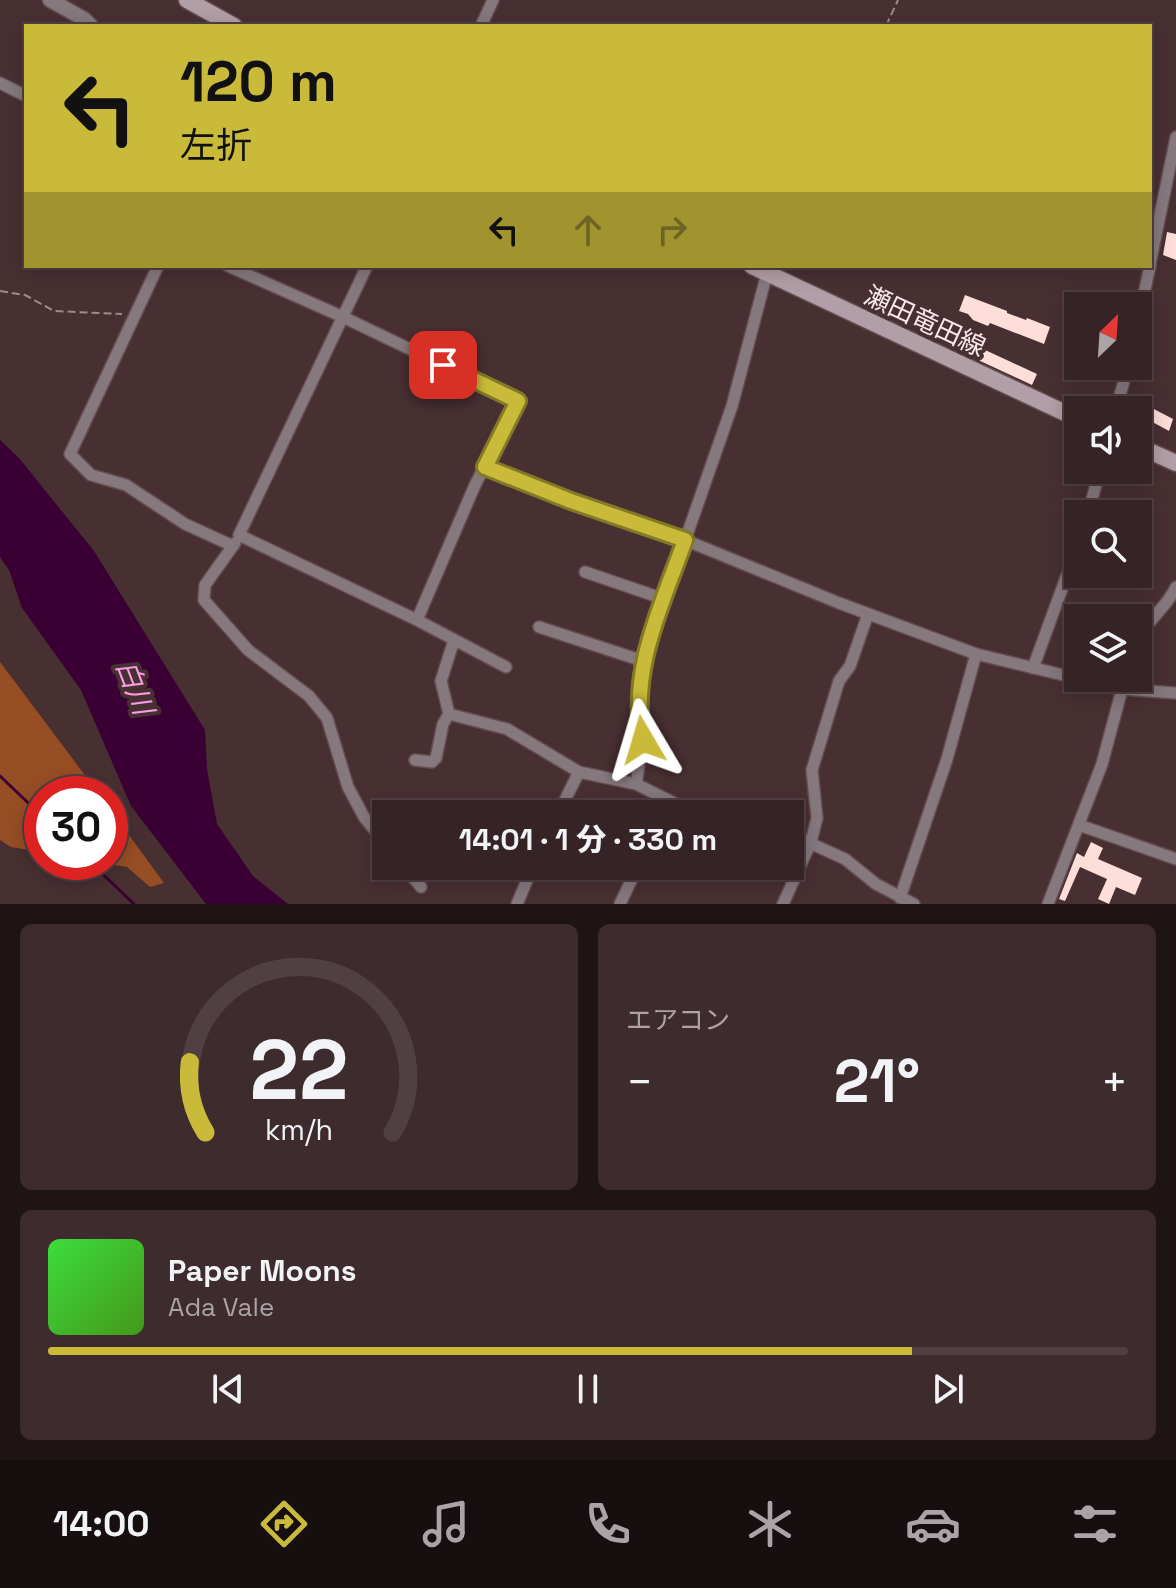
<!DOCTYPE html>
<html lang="ja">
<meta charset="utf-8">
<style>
:root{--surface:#362326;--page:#3d2b2e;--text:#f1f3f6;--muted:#aaa4a7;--line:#504043;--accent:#caba3a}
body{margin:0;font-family:"Space Grotesk","Noto Sans JP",sans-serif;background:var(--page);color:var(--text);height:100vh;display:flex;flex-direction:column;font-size:30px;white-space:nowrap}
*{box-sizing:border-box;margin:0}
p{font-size:26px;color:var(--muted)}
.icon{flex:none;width:44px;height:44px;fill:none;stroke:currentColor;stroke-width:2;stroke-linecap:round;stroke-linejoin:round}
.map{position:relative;height:904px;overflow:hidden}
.side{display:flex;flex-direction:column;gap:20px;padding:20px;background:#1e1315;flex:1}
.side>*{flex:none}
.top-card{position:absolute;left:24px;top:24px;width:1128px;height:244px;border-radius:0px;box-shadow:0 4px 20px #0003,0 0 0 2px var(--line);background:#caba3a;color:#111;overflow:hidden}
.needle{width:52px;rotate:25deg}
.tools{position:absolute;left:1064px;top:292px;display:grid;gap:16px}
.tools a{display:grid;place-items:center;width:88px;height:88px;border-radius:0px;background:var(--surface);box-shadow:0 4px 20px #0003,0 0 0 2px var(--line);font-size:40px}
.speed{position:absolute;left:24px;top:776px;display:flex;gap:16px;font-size:40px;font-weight:700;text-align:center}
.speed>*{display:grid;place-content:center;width:104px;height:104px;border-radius:50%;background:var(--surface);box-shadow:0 4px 20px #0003,0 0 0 2px var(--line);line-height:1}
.speed .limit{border:12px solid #d22;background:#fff;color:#111}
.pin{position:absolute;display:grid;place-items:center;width:68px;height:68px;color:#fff;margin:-34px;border-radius:16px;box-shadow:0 4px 12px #0006}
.me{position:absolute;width:88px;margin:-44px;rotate:353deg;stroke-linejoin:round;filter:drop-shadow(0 0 6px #0008)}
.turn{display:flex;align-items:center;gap:28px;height:168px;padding:0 24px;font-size:36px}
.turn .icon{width:104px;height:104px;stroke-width:2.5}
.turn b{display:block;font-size:56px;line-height:68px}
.lanes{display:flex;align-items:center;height:76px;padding:0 24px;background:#0003;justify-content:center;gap:40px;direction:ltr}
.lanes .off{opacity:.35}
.big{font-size:60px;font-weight:800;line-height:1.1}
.side .widget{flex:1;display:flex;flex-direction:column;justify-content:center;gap:12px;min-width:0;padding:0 28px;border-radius:12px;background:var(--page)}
.side .dial{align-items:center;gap:0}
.dial svg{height:208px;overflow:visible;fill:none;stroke:var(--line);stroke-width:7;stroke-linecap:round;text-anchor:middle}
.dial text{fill:var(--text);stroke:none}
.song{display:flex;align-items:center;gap:24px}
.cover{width:96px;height:96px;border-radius:12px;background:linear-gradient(135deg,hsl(120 70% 55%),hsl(100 70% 35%))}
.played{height:8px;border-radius:4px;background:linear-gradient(90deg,var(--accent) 80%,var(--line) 80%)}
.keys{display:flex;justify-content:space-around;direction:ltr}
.heat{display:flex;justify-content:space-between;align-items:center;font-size:44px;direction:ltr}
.side .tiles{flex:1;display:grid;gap:20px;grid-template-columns:1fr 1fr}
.widget:last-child{grid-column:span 2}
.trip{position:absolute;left:372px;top:800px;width:432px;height:80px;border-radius:0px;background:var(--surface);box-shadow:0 4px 20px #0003,0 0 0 2px var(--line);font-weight:800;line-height:80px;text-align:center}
.menu{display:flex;height:128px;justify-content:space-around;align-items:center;background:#160e0f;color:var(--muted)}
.menu .icon{width:56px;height:56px}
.menu .current{color:var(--accent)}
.menu b{font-size:36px;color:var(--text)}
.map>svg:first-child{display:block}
.forest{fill:#984e25}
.water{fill:#3b0033}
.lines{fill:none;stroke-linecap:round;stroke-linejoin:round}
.stream{stroke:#3b0033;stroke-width:3}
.building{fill:#fdded8}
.minor-casing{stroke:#644d50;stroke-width:14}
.tertiary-casing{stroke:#644d50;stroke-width:17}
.secondary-casing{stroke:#644d50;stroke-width:19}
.path{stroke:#9f8a8c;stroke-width:2;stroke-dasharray:8 4;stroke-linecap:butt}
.minor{stroke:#85797e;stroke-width:11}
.tertiary{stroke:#85797e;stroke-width:14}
.secondary{stroke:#b29ea6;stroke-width:16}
.route-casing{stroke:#837926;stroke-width:20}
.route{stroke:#caba3a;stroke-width:14}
.labels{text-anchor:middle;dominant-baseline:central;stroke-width:8;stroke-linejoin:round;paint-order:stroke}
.street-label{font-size:26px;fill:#faeaeb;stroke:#482f32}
.water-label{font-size:28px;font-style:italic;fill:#f89be5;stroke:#482f32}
</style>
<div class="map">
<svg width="1176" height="904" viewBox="0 0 1176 904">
<rect width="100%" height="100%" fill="#482f32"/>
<!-- forest -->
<g class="forest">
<polygon points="0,662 99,794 42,794 42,852 11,847 0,840"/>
<polygon points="110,809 164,883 150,887 127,867 97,862 110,862"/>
</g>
<!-- water -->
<polygon class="water" points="0,440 19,458 94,551 205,730 207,769 217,824 253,876 288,904 206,904 131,806 81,690 22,608 9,570 0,557"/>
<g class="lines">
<!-- stream -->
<g class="stream">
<polyline points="0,776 42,816"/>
<polyline points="90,862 134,904"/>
</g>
</g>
<!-- building -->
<g class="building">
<polygon points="1167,232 1176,234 1176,260 1163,255"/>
<polygon points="965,295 1007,311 1007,313 1026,320 1027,318 1050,327 1044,344 990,323 988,326 973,320 968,314 959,311"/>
<polygon points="955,336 1037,374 1032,385 950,347"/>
<polygon points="1150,407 1173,419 1169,431 1145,418"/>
<polygon points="1091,842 1103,848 1098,859 1142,878 1135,895 1116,887 1109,904 1098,899 1107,879 1080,867 1065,901 1059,899 1077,853 1084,857"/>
</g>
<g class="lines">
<defs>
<g id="minor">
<polyline points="481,26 493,0"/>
<polyline points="0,83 26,96"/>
<polyline points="1150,264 1176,137"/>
<polyline points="158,266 70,454 91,475 126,485 185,524 233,546"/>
<polyline points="228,266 343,317 518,401 475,485 417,620"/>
<polyline points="367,266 239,535 417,620 506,667"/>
<polyline points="1138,322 1150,266"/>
<polyline points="1116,410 1128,366"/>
<polyline points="485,467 571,501 685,540 839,603 976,654 1121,689 1176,693"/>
<polyline points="1088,514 1100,470"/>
<polyline points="235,543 205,585 204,600 248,650 309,696 327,718 348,787 364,817 386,844"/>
<polyline points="585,572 664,599"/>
<polyline points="539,627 643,661"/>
<polyline points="454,640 441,681 449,714 507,729 579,772 636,784 690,811 707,814"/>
<path d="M1138 641C1145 621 1167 608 1176 587"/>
<polyline points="1033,668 1078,545"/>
<polyline points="415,760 432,762 436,758 443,724 449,714"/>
<polyline points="636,784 643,740 638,706 643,661 732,406 767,273"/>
<polyline points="558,814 579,772"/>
<polyline points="662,814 668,800"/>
<polyline points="1079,825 1176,859"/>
<polyline points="790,834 845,859 876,884 914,904"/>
<polyline points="404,866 421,887"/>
<polyline points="900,898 947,759 976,654"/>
<polyline points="517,904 533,866"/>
<polyline points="620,904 638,866"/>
<polyline points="783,904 811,842 817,818 812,770 839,681 850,666 868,614"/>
<polyline points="1048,904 1102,764 1125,678"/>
</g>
<polyline id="tertiary" points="50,0 84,19 91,26"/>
<g id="secondary">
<polyline points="187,0 234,26"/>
<polyline points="752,266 1078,419"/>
<polyline points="1138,446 1176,463"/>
</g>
</defs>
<!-- minor casing -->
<use href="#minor" class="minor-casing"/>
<!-- tertiary casing -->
<use href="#tertiary" class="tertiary-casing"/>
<!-- secondary casing -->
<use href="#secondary" class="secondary-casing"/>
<!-- path -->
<g class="path">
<polyline points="886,26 898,0"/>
<polyline points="0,291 25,295 54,311 122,314"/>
</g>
<!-- minor -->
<use href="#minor" class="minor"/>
<!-- tertiary -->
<use href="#tertiary" class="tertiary"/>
<!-- secondary -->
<use href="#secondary" class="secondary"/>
</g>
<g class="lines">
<defs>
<path id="route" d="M443 365 518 401 485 467 571 501 685 540C662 605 629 670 643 740"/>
</defs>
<!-- route casing -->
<use href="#route" class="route-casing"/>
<!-- route -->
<use href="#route" class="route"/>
</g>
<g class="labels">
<!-- street labels -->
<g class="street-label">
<text transform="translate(925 321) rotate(25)">瀬田竜田線</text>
</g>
<!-- water labels -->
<g class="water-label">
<text transform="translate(135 687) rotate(69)">白川</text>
</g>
</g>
</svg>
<div class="tools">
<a><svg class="needle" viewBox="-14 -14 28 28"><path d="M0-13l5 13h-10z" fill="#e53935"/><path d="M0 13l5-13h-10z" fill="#aaa4a7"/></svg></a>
<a><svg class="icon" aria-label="sound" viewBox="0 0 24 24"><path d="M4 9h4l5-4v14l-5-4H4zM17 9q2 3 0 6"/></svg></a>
<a><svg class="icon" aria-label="search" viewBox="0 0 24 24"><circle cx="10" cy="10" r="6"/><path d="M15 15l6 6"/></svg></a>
<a><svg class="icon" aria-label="layers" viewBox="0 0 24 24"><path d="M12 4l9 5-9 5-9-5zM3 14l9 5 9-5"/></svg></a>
</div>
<div class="speed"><div class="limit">30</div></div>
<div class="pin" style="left:443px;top:365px;background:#d93025"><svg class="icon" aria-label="arrive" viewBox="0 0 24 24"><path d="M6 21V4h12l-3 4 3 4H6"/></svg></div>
<svg class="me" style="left:643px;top:740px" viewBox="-20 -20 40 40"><path d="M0-17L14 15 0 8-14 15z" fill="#caba3a" stroke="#fff" stroke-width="4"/></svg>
<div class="trip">14:01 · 1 分 · 330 m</div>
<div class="top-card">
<div class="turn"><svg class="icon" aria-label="left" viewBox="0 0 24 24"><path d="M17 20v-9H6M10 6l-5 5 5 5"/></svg><div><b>120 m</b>左折</div></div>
<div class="lanes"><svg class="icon" aria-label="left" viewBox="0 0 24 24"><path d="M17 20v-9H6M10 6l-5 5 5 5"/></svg><svg class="icon off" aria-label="ahead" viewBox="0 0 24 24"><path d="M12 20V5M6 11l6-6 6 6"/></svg><svg class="icon off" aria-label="right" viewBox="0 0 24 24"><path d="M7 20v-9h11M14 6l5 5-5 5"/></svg></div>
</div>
</div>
<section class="side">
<div class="tiles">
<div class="widget dial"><svg viewBox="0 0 100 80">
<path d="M14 69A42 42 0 1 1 86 69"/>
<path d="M14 69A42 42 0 0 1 8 42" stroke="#caba3a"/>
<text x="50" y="56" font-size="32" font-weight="700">22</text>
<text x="50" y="72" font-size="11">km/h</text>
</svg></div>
<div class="widget"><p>エアコン</p>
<div class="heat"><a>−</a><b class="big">21°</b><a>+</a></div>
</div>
<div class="widget">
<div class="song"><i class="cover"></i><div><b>Paper Moons</b><p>Ada Vale</p></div></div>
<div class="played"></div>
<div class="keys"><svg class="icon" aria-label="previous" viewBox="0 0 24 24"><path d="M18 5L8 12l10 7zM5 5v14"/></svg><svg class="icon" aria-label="pause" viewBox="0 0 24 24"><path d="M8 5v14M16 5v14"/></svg><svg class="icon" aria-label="next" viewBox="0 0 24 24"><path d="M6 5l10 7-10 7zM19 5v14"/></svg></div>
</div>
</div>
</section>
<nav class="menu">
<b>14:00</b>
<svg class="icon current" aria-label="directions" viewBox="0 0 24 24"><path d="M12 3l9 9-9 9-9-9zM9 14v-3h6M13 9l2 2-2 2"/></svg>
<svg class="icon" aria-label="music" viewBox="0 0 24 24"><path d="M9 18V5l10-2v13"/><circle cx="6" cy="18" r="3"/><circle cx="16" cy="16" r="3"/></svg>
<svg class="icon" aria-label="phone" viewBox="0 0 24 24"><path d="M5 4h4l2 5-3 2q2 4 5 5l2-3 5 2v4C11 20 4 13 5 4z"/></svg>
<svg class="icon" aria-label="climate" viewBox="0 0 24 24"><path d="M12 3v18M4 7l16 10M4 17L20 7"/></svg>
<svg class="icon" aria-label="car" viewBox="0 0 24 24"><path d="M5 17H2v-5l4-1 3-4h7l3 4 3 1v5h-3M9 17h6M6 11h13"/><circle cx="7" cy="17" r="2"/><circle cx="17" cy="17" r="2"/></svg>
<svg class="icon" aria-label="filters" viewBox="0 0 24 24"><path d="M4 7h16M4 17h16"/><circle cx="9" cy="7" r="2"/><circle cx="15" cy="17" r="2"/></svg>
</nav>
